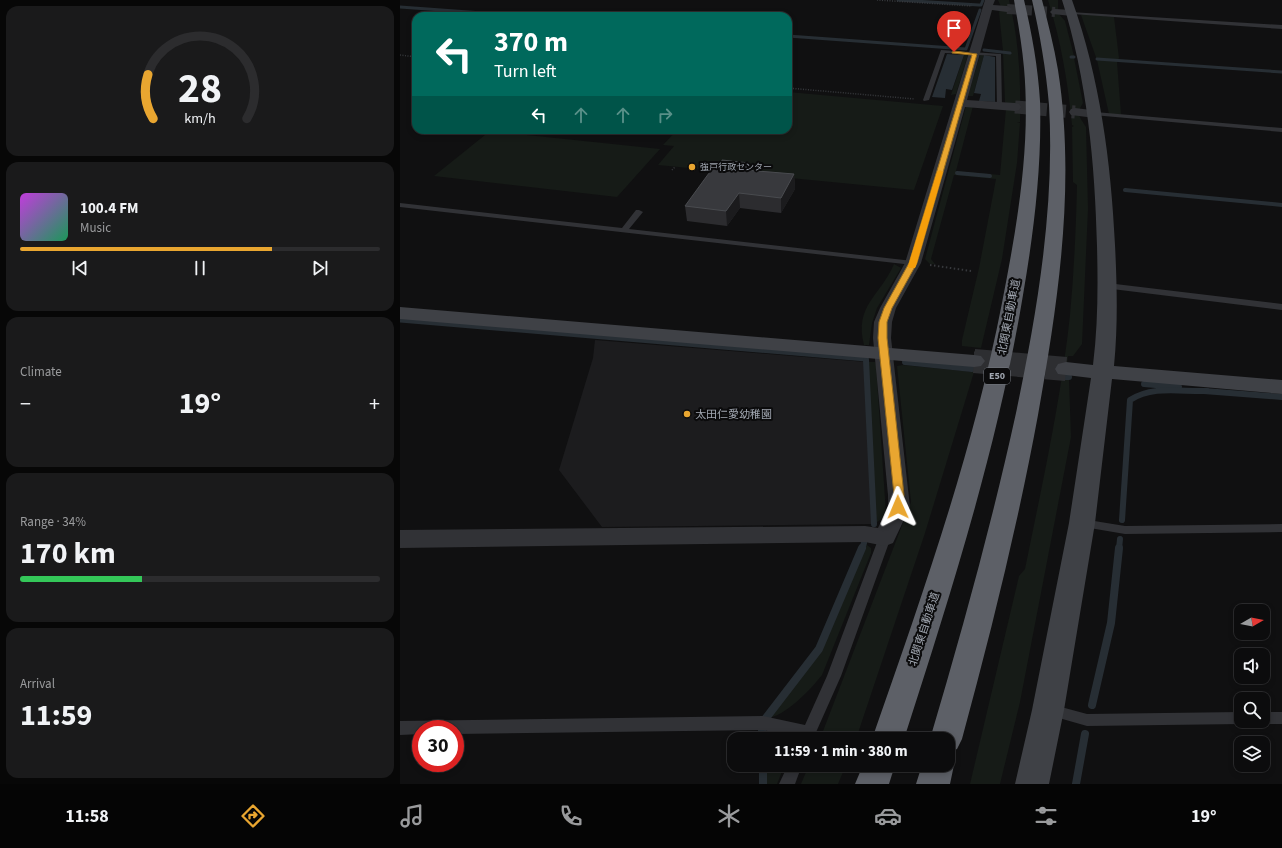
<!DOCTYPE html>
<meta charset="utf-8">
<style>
:root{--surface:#0c0c0d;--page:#1a1a1b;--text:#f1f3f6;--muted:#9a9b9d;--line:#2c2c2e;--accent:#e9a630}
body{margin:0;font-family:"Source Sans 3","Noto Sans JP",sans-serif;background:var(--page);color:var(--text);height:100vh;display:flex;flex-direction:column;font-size:15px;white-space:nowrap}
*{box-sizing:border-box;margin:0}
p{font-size:13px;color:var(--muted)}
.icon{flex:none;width:22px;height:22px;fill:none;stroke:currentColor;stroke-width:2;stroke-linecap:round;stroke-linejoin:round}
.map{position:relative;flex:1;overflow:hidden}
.side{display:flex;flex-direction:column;gap:6px;padding:6px;background:#070707;width:400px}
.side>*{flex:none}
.guide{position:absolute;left:12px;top:12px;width:380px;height:122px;border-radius:12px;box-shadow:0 2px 6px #0003,0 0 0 1px var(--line);background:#00695c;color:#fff;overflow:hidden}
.needle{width:26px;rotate:81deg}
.tools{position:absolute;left:834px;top:604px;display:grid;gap:8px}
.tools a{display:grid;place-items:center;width:36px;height:36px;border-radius:8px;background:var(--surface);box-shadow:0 2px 6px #0003,0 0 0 1px var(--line);font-size:20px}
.speed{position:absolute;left:12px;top:720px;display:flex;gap:8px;font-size:20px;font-weight:700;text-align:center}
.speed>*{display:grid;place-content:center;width:52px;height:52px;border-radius:50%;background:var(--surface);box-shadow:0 2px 6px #0003,0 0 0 1px var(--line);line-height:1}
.speed .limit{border:6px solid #d22;background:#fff;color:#111}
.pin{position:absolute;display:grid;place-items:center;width:34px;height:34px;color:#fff;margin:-41px -17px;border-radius:50% 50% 50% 0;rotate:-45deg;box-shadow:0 0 4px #0007}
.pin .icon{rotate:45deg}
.me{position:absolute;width:44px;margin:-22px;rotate:359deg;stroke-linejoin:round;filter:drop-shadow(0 0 3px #0008)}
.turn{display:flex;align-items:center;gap:14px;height:84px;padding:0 16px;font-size:18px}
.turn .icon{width:52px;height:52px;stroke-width:2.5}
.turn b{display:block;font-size:28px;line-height:34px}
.lanes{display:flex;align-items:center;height:38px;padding:0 16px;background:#0003;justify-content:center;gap:20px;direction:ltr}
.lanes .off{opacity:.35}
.big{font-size:30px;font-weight:700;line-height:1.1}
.side .tile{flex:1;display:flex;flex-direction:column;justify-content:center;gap:6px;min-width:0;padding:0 14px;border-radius:12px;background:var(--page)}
.side .dial{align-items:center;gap:0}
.dial svg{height:104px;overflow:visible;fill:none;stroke:var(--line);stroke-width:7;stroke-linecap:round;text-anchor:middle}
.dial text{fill:var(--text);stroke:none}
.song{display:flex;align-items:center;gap:12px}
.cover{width:48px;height:48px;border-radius:6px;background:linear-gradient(135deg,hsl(290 70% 55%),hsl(150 70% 35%))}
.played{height:4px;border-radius:2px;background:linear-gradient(90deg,var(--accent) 70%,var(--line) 70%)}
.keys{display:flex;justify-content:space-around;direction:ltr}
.heat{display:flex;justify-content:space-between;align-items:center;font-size:22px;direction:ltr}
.charge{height:6px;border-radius:3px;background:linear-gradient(90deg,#34c759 34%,var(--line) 0)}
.trip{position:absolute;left:327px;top:732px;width:228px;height:40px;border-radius:12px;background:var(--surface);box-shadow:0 2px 6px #0003,0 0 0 1px var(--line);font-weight:700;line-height:40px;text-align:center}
.tabs{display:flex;height:64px;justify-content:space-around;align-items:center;background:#050505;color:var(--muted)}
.tabs .icon{width:28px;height:28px}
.tabs .selected{color:var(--accent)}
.tabs b{font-size:18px;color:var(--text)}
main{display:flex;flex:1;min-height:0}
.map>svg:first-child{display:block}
.built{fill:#1c1c1e}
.green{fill:#161b17}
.water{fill:#272e34}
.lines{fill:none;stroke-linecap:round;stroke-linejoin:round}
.stream-far4{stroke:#272e34;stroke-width:3}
.stream-far3{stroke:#272e34;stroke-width:4}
.stream-far2{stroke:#272e34;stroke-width:5}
.stream-far1{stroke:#272e34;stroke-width:6}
.stream{stroke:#272e34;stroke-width:8}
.street-tunnel-far1{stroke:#2d2e31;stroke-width:10;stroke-dasharray:10 5;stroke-linecap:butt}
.street-tunnel{stroke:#2d2e31;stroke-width:13;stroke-dasharray:13 6;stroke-linecap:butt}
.secondary-tunnel-far1{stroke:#2d2e31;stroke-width:19;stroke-dasharray:19 10;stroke-linecap:butt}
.secondary-tunnel{stroke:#2d2e31;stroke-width:24;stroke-dasharray:24 12;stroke-linecap:butt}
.path-far1{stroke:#37393d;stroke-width:1.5;stroke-dasharray:1 1.5;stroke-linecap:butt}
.path{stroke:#37393d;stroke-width:2;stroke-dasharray:1.5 2.5;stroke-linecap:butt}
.lane{fill:#313236;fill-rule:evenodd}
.street{fill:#313236;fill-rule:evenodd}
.secondary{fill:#3f4146;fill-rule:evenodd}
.highway{fill:#5d6067;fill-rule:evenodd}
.wall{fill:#2c2c2f}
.shaded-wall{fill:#1b1b1d}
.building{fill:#38393d;stroke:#494b4f}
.route{fill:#e9a630;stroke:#976c1f}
.slow{fill:#f59e0b}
.poi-dot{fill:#e9a630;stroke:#0b0b0c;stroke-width:1.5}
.labels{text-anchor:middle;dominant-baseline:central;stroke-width:4;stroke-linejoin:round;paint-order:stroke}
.far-poi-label{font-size:9px;fill:#a1a7b1;stroke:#0b0b0c;text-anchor:start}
.shield{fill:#0b0b0c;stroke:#747880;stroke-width:1}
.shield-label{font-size:10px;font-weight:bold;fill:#a1a7b1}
.street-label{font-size:11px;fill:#a1a7b1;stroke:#0b0b0c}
.poi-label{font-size:11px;fill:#a1a7b1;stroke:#0b0b0c;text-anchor:start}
</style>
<main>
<section class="side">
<div class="tile dial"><svg viewBox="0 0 100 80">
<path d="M14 69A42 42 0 1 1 86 69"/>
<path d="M14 69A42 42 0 0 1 10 35" stroke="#e9a630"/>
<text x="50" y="56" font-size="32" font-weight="700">28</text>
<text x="50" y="72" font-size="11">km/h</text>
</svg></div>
<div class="tile">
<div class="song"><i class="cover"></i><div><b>100.4 FM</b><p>Music</p></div></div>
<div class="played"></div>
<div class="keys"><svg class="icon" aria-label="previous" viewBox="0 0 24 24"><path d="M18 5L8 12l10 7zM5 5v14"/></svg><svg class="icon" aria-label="pause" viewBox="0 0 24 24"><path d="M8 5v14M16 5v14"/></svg><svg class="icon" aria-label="next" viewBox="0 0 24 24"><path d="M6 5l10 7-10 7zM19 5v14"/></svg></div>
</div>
<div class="tile"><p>Climate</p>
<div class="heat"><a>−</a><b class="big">19°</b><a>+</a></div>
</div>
<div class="tile"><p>Range · 34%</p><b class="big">170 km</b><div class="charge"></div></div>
<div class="tile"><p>Arrival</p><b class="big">11:59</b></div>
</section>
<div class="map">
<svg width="882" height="784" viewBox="0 0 882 784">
<rect width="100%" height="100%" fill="#101011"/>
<!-- built -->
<polygon class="built" points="195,340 466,362 474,524 202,527 159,470 193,358"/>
<!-- green -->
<g class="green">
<path d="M598 0H609C619 40 621 80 620 122H617L620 123 617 163 602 259 581 348 562 346V340L579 268 596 179 554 175 531 259 535 264H530L525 259 566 106H573L556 171 600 175 606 109 608 105 605 102 603 53H610V52L603 51 599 12 601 7Z"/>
<path d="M648 0H658V13L665 21 674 56 671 58H674L683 103C676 114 679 116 686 127L688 209 682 344 673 356H668L665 380H669L671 437 620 702 600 784H570L619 576 625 569C642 485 661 400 670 315 674 272 676 228 677 185L673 182 672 127 674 126 672 125C668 83 661 41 648 0Z"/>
<polygon points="685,14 714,17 719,58 717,62 721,114 709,114 697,60 681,15"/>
<polygon points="564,55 568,55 556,94 551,95"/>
<polygon points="580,55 584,55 573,96 568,96"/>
<polygon points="388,92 543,106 514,190 258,165 274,146 263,145 277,130 388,130"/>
<polygon points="90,131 260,149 217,197 34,176"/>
<path d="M494 264 501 268 477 308 472 323 469 345H464C454 305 480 297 494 264Z"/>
<polygon points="466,362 475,362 476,365 486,514 480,520 474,524"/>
<polygon points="503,365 574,372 525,533 456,739 420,739 511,502 497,366"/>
<path d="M464 543 471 548V553L422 675C411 689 384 718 366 718L419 649Z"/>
<polygon points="363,765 382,765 381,774 377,784 363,784"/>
<polygon points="409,765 446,765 438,784 401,784"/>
</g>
<!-- water -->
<g class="water">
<polygon points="547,54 564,55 552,90 546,89 545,98 532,97"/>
<polygon points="584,55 595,57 595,102 579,101 581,94 574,93"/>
</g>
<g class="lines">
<!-- stream-far4 -->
<g class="stream-far4">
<polyline points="498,0 579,5 581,5 583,0"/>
<polyline points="0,7 125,16"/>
<polyline points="388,36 566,49 580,10"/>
<polyline points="584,50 610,53"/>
<polyline points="671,57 674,57"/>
<polyline points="697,59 882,72"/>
</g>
<!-- stream-far3 -->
<g class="stream-far3">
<polyline points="557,173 590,176"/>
<polyline points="725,190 882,205"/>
</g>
<!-- stream-far2 -->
<polyline class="stream-far2" points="0,320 466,359 466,361"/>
<!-- stream-far1 -->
<g class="stream-far1">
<polyline points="466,360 474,524"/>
<polyline points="505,362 572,369"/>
<polyline points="665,377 669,377"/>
<polyline points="744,384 779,387"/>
<polyline points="804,391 882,397"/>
<path d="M722 520 730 400C753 385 781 392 807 391"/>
<polyline points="462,549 464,543"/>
<polyline points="719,549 720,539"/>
</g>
<!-- stream -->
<g class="stream">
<polyline points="692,705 711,623 719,548"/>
<polyline points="366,718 419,649 462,548"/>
<polyline points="362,730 362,739"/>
<polyline points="363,765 363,784"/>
<polyline points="676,784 685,734"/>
</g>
<!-- street-tunnel-far1 -->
<polyline class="street-tunnel-far1" points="607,9 655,12"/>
<!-- street-tunnel -->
<polyline class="street-tunnel" points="615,107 675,112"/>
<!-- secondary-tunnel-far1 -->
<polyline class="secondary-tunnel-far1" points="574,361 576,361"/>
<!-- secondary-tunnel -->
<polyline class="secondary-tunnel" points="574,361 666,369"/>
<!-- path-far1 -->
<g class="path-far1">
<polyline points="477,0 572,6"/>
<polyline points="0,55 16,57"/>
<polyline points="388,88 515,99"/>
<polyline points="272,170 275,167"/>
</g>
<!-- path -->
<polyline class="path" points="530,265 571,271"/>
<!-- lane -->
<g class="lane">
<polygon points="670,12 882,25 882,29 672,14"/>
<polygon points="541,50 601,54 602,107 597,106 596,56 545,53 529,100 524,101 523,100"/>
<polygon points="695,112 882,128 882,132 693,115 692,114"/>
<polygon points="0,203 222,228 236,210 239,210 243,212 229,229 513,261 517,263 513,265 0,207"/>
<polygon points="707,283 882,304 882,310 704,288 703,286"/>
<polygon points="682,519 725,526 882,524 882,532 725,534 678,526 676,523 678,520"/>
<polygon points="485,533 489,534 491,537 441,676 413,739 399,739 399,738 363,730 55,734 55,729 21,729 21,734 0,735 0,721 363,716 405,725 427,676 479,537 481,534"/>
<polygon points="650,704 687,714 841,712 841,721 847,721 841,724 687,726 645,714 643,710 645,706"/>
<polygon points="863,712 882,712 882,724 863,724 858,723 857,721 863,721"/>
<polygon points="388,765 402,765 395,784 379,784"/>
</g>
<!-- street -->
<g class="street">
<polygon points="585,0 595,0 593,5 607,6 612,9 607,12 592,10 567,100 615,103 619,104 621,107 619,110 615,111 565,107 521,263 496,308 492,322 491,338 510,507 493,543 485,546 465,542 0,548 0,530 465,526 478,528 488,507 488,495 473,338 474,322 480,308 505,263"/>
<polygon points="655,9 672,10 677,13 672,16 652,14 650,12 652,10"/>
<polygon points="675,108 699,111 701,114 699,117 695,118 671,115 669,112 671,109"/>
</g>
<!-- secondary -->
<g class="secondary">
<path d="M662 0H672C700 78 711 162 715 245 717 285 718 326 714 366L882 380V394L712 379 695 523 664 710 649 784H615L632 710 669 523 691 378 658 374 655 369 658 364 666 362 693 365C698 326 698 285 697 246 695 163 687 79 662 0Z"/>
<polygon points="0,307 574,355 581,356 585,361 581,366 574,367 0,319"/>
</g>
<!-- highway -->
<g class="highway">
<path d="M614 0H624C632 34 638 67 640 101 642 166 634 231 623 295 598 446 551 593 504 739H472C522 596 573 452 602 303 617 226 631 147 624 68 622 45 618 23 614 0Z"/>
<path d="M632 0H642C648 23 654 46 658 70 676 184 658 303 638 415 618 524 591 632 562 739L557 749 548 753V739H530C562 631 592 523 616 413 637 313 655 207 649 105 646 69 640 35 632 0Z"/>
<polygon points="548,753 554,765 550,784 516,784 522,765 548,765"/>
<polygon points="463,765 495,765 489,784 455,784"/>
</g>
</g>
<!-- wall -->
<polygon class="wall" points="317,169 350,170 394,174 395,189 381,213 340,208 327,226 287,221 285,206"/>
<!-- shaded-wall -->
<g class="shaded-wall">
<polygon points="349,163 350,177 345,170"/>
<polygon points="394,174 395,189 381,213 381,198"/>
<polygon points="339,193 340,208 327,226 326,211"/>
</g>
<!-- building -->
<polygon class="building" points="322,160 349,163 345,170 394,174 381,198 339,193 326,211 285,206 312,169 317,169"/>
<!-- route -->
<polygon class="route" points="554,51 577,54 517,263 492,308 487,322 487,338 504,495 502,510 495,510 493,507 494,495 478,338 479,322 484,308 509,263 572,55 552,53 552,52"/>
<!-- slow -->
<polygon class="slow" points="540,170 543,172 516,266 515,268 509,268 508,266 537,172"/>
<!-- markers -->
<g class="poi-dot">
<circle cx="292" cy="167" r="4"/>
<circle cx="287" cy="414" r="4"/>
</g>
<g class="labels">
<!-- far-poi labels -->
<g class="far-poi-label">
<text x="300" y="167">強戸行政センター</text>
</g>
<!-- shield labels -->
<rect class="shield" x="584" y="368" width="26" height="16" rx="3"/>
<g class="shield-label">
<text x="597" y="376">E50</text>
</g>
<!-- street labels -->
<g class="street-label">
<text transform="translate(609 317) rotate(-79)">北関東自動車道</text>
<text transform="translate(524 629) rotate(-72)">北関東自動車道</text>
</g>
<!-- poi labels -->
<g class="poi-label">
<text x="295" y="414">太田仁愛幼稚園</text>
</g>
</g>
</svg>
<div class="tools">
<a><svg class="needle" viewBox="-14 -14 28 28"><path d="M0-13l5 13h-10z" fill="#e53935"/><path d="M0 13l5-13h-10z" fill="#9a9b9d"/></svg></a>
<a><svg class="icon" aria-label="sound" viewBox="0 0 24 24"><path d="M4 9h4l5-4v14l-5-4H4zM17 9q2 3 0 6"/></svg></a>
<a><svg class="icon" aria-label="search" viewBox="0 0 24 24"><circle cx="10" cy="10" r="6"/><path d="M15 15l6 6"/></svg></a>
<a><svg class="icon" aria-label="layers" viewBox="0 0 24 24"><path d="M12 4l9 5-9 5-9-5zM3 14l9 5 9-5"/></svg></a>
</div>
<div class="speed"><div class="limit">30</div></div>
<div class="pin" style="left:554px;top:52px;background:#d93025"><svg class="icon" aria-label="arrive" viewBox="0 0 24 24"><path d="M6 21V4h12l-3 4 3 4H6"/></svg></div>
<svg class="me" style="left:498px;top:507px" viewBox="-20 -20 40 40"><path d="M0-17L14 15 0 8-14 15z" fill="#e9a630" stroke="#fff" stroke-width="4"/></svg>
<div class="trip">11:59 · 1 min · 380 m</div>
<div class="guide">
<div class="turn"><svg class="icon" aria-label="left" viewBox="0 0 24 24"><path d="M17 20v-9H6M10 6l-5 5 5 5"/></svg><div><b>370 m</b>Turn left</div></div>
<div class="lanes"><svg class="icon" aria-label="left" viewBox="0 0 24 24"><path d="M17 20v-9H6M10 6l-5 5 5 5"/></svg><svg class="icon off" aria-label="ahead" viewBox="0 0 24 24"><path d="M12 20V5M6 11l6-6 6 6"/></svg><svg class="icon off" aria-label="ahead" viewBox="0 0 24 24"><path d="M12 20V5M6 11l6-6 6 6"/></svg><svg class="icon off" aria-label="right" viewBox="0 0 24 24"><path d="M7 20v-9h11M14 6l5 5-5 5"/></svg></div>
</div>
</div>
</main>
<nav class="tabs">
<b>11:58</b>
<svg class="icon selected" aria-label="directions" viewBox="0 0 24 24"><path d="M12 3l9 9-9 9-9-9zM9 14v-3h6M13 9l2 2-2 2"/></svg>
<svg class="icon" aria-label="music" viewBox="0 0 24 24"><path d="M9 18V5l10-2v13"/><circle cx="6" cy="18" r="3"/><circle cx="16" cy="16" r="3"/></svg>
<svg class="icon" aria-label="phone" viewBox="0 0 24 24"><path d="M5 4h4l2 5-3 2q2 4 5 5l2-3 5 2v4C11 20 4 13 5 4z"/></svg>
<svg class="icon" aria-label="climate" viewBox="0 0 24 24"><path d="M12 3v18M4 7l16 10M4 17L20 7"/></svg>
<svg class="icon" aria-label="car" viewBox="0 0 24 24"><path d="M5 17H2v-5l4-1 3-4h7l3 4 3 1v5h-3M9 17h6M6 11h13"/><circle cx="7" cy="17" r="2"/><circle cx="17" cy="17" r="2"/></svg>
<svg class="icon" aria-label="filters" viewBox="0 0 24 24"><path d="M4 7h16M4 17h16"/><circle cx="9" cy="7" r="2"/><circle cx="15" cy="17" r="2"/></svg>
<b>19°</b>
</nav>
